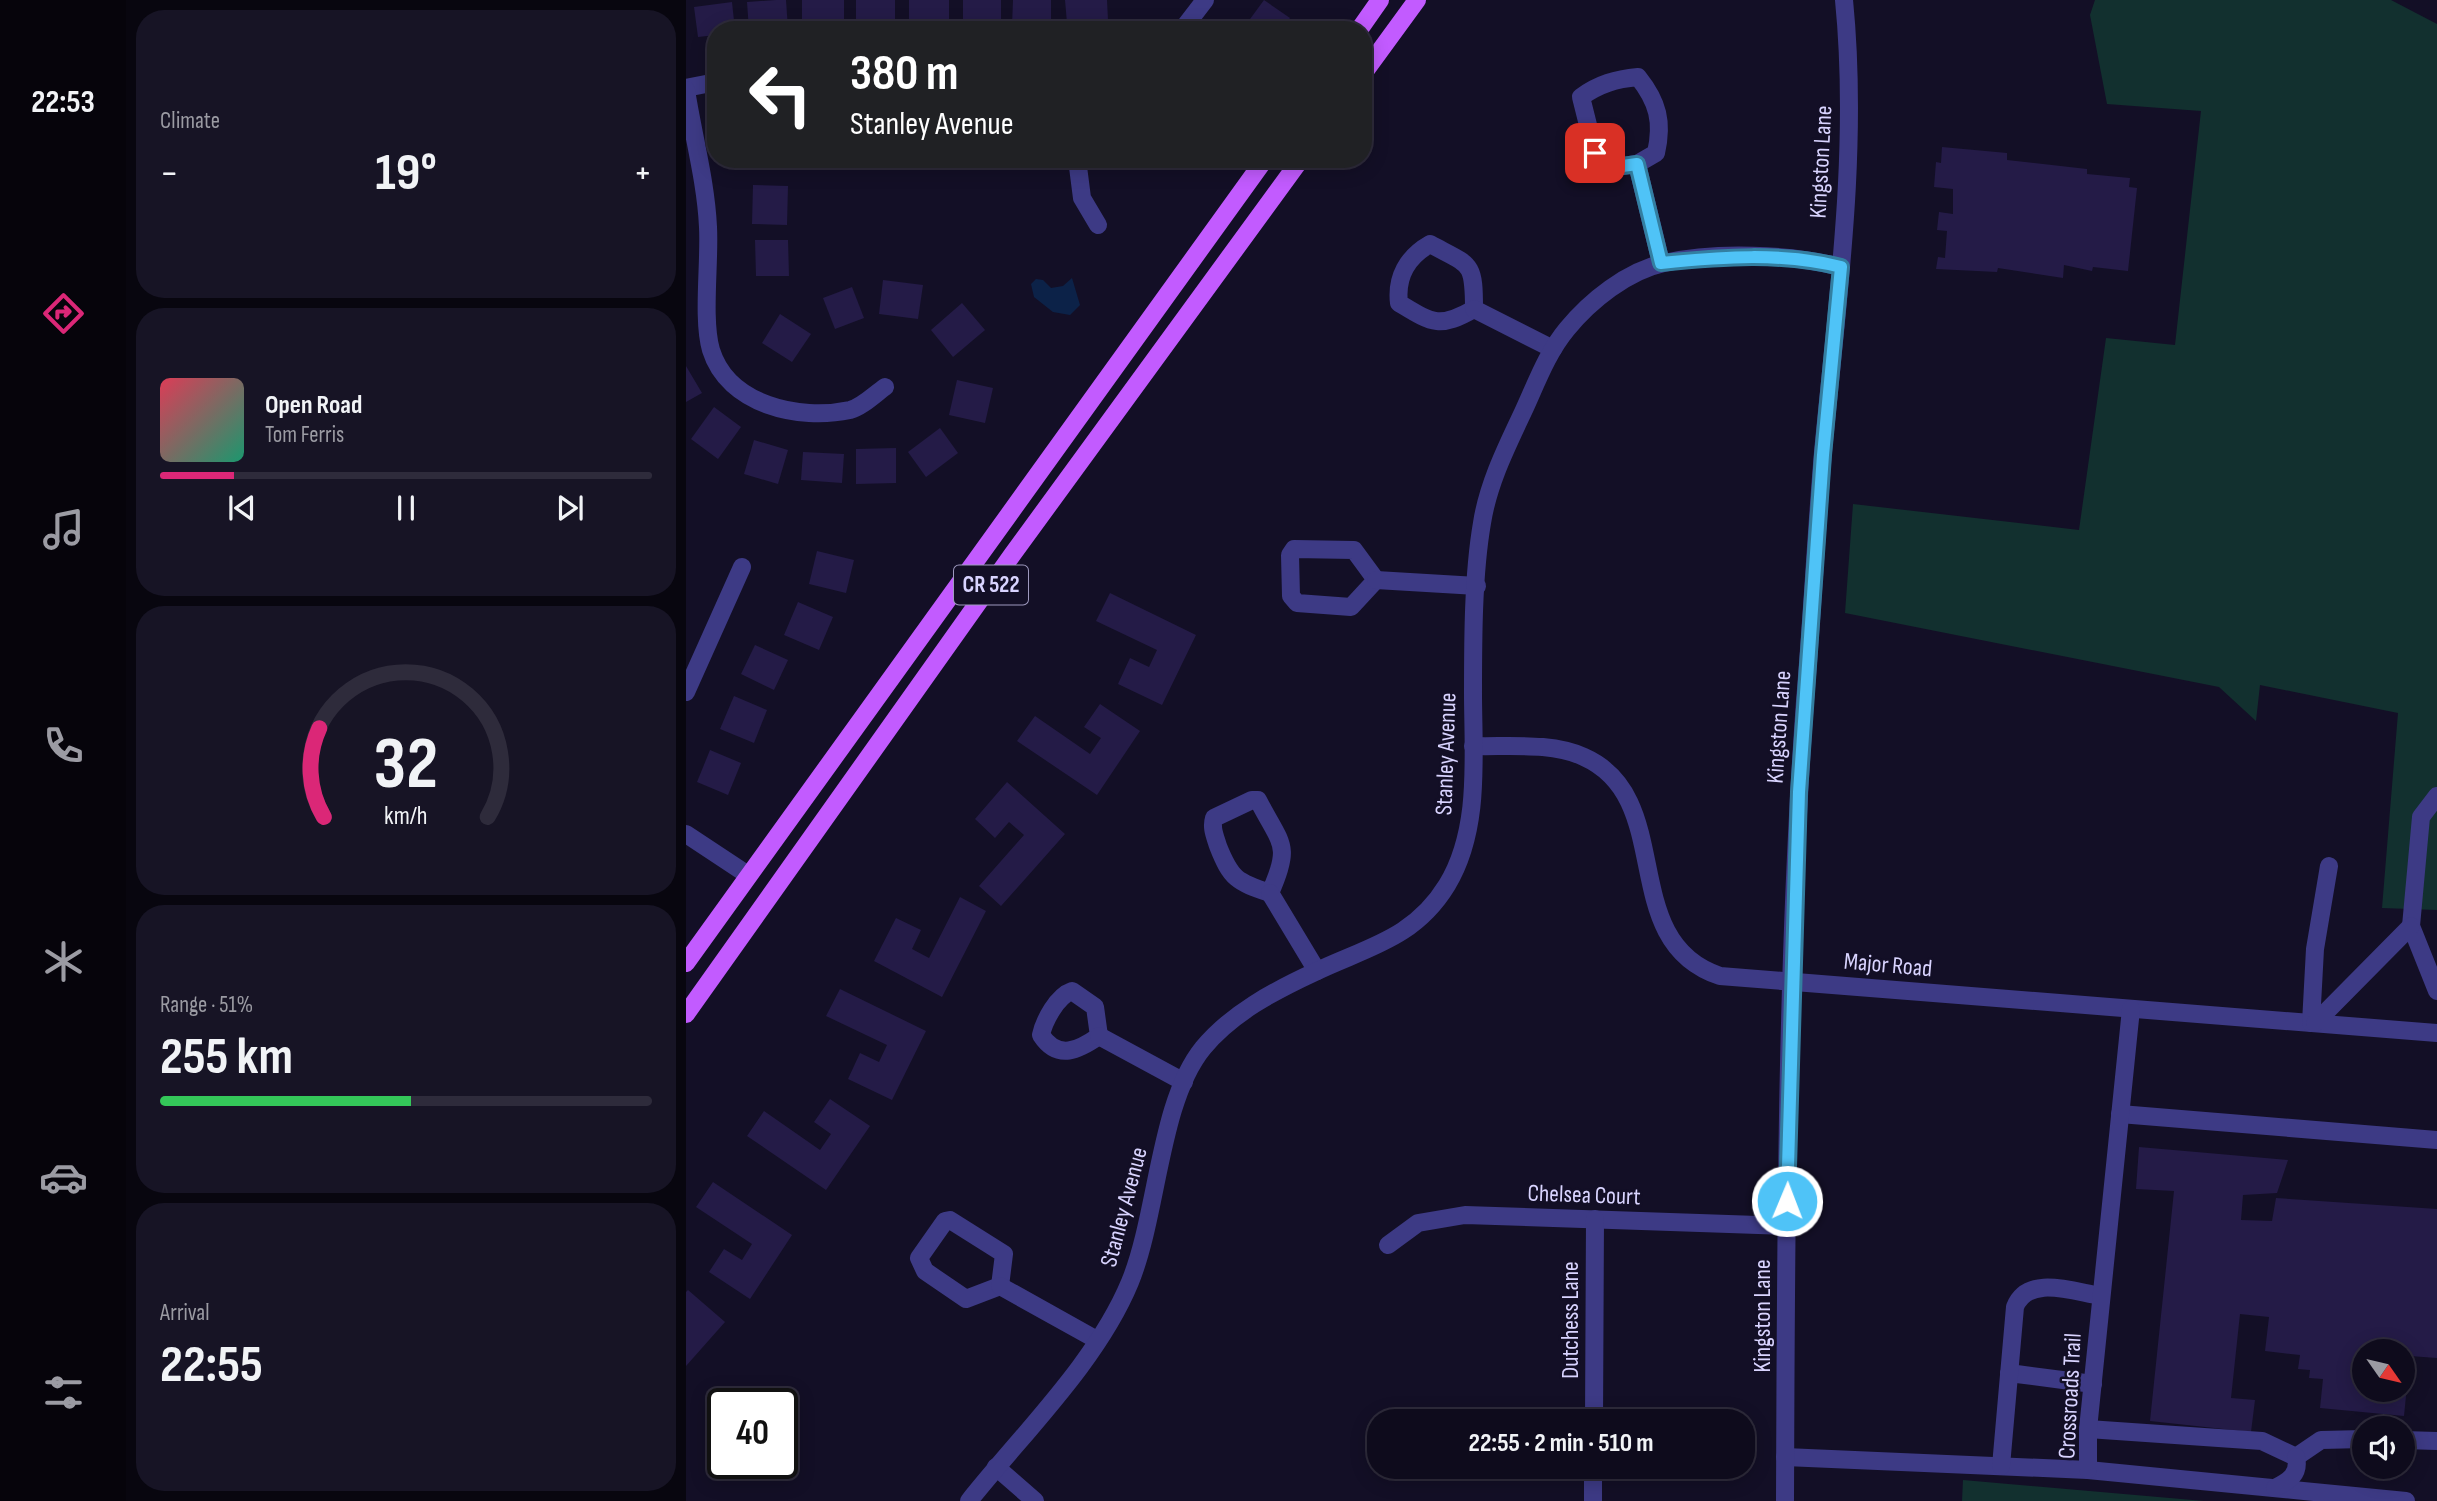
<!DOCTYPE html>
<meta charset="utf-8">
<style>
:root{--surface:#0e0b1c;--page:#171425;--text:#f1f3f6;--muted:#9b9ba3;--line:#2e2b3b;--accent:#db2777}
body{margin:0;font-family:"Sofia Sans Condensed",sans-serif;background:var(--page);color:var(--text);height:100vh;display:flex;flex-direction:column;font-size:26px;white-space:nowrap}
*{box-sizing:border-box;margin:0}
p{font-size:23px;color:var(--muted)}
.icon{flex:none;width:38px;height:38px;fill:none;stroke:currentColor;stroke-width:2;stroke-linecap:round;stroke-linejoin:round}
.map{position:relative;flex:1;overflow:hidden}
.panel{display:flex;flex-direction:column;gap:10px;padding:10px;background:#08060f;width:560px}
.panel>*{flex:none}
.guide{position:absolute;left:21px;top:21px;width:665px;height:147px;border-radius:28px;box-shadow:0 4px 18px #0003,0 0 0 2px var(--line);background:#202124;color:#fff;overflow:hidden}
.needle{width:46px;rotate:124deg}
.controls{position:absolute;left:1666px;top:1339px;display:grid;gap:14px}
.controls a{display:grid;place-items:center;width:63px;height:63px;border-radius:50%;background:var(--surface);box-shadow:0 4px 18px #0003,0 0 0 2px var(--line);font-size:35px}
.speed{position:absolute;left:21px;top:1388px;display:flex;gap:14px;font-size:35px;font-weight:700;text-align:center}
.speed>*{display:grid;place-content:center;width:91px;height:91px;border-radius:50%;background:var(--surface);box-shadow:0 4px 18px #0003,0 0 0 2px var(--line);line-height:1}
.speed .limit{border:4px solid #111;border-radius:10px;background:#fff;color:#111}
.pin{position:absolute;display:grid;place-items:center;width:60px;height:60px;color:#fff;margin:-30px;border-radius:14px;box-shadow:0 4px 10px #0006}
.me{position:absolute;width:77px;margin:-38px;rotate:1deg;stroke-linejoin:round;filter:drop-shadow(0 0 5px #0008)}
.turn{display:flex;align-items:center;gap:24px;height:147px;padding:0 28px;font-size:32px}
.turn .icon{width:91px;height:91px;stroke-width:2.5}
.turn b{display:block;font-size:49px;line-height:60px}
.big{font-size:52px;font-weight:700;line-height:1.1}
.panel .widget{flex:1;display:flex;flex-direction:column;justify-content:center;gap:10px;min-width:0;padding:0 24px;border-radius:28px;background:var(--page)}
.panel .dial{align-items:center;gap:0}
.dial svg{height:182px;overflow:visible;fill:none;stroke:var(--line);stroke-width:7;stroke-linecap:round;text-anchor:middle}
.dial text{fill:var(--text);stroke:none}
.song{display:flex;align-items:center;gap:21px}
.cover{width:84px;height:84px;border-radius:10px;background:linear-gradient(135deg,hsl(350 70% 55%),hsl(160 70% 35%))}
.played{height:7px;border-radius:4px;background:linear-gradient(90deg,var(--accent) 15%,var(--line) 15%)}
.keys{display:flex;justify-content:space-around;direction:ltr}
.heat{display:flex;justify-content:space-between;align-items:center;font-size:38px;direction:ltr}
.charge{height:10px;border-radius:5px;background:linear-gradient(90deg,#34c759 51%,var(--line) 0)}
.trip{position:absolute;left:681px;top:1409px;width:388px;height:70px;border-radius:28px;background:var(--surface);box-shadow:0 4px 18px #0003,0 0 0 2px var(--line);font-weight:700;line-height:70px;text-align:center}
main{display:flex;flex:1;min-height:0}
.tabs{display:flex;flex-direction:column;width:126px;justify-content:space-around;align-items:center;background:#06040b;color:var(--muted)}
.tabs .icon{width:49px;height:49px}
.tabs .on{color:var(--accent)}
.tabs b{font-size:32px;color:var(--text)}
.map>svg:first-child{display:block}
.green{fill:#12302f}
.water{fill:#0c2248}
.building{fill:#241b47;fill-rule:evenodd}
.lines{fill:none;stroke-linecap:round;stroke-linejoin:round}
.minor{stroke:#3d3a85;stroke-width:18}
.major{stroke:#c25bff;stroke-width:18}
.route-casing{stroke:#337fa1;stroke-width:18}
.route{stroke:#4fc3f7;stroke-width:12}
.labels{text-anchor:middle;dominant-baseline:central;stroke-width:5;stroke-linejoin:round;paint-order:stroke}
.shield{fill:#130f26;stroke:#9e99be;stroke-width:2}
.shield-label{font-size:23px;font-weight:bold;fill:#d9d4ff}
.street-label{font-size:24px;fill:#d9d4ff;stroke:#130f26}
</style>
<main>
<nav class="tabs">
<b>22:53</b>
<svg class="icon on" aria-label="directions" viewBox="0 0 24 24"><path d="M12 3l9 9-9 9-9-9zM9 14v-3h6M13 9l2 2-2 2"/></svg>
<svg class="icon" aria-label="music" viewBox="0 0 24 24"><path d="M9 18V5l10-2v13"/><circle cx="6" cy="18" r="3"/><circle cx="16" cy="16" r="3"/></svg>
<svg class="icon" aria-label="phone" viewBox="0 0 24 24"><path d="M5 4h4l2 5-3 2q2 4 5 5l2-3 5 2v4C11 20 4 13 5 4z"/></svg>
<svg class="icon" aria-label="climate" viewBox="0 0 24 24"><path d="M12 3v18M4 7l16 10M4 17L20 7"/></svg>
<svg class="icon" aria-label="car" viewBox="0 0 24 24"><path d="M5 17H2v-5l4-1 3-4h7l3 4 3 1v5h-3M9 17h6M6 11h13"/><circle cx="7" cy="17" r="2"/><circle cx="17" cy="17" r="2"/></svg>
<svg class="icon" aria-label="filters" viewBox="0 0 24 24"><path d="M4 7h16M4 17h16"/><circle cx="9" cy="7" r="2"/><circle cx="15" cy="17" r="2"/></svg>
</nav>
<section class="panel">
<div class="widget"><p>Climate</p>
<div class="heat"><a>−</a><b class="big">19°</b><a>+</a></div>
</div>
<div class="widget">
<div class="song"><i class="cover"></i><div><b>Open Road</b><p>Tom Ferris</p></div></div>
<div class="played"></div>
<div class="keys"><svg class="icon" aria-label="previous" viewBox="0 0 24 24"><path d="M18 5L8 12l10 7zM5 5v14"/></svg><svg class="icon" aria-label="pause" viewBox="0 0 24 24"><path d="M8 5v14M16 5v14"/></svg><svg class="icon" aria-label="next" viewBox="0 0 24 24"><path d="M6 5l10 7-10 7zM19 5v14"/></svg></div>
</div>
<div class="widget dial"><svg viewBox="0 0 100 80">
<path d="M14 69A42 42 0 1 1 86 69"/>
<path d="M14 69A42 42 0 0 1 12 30" stroke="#db2777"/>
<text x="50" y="56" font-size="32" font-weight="700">32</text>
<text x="50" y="72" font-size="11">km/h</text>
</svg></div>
<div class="widget"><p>Range · 51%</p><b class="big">255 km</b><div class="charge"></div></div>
<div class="widget"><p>Arrival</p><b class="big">22:55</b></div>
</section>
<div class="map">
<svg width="1751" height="1501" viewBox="0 0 1751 1501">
<rect width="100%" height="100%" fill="#130f26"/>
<!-- green -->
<g class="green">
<polygon points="1409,0 1705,0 1751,24 1751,910 1696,908 1712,713 1574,685 1570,721 1533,687 1159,613 1167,504 1393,530 1420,338 1489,345 1515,111 1421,104 1404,15"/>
<polygon points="1277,1480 1518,1501 1276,1501"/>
</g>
<!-- water -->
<polygon class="water" points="386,278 394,305 384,315 367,312 348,297 345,284 350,279 357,280 365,288 377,286"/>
<!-- building -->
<g class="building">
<polygon points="90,0 100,0 102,29 63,30 61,2"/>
<polygon points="116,0 158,0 158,28 116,27"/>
<polygon points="170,0 209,0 209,29 170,28"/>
<rect x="223" y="0" width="40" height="29"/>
<polygon points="277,0 315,0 315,28 277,29"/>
<polygon points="327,0 365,0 365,26 326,26"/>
<polygon points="379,0 421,0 422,20 381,23"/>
<polygon points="578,0 604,18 595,30 556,30"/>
<polygon points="46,2 49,30 30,30 30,35 12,37 8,7"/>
<polygon points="1256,147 1321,153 1321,160 1401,169 1401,174 1444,178 1443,187 1451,188 1442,271 1407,267 1406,271 1378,265 1377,278 1312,268 1311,272 1250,269 1252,257 1259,258 1261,231 1251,230 1253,212 1267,214 1267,189 1248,187 1250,162 1255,163"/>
<polygon points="67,185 102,186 101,225 66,224"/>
<polygon points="69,240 102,240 103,276 70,276"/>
<polygon points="197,280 237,285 232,319 193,314"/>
<polygon points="166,287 178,318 149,329 137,298"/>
<polygon points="276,303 299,330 267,357 245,330"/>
<polygon points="94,314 125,334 106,362 76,343"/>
<polygon points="0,366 16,393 0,402"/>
<polygon points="271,380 307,388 299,423 263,415"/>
<polygon points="28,407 55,427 32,459 5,439"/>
<polygon points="254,428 272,453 240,477 222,452"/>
<polygon points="68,440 102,450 92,484 58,474"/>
<polygon points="210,448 210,483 170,484 170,449"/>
<polygon points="117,452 158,454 156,483 115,480"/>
<polygon points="131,551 168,560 160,593 123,584"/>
<polygon points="424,593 510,635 476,705 432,684 444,658 463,667 471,650 410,621"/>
<polygon points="112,602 147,617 133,650 98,635"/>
<polygon points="69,645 102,660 88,690 55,674"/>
<polygon points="48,696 81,710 68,743 34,729"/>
<polygon points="414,704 454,731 411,795 331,741 349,716 404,754 415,738 398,727"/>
<polygon points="24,750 55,763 42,795 11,782"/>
<polygon points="321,782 379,834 315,906 293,886 338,835 323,822 309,838 289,819"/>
<polygon points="274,897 300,911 256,997 188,961 210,918 235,930 226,949 243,958"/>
<polygon points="154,989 240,1031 206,1100 162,1079 174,1053 193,1062 201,1045 140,1016"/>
<polygon points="144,1099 184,1126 140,1190 61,1136 78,1111 134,1150 145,1134 128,1122"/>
<path d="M1453 1147 1602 1160 1591 1193 1557 1195 1555 1220 1586 1221 1590 1198 1751 1209V1358L1724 1356 1718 1416 1634 1408 1637 1379 1623 1378 1624 1370 1612 1369 1614 1355 1579 1351 1583 1317 1554 1314 1545 1398 1569 1400 1565 1432 1464 1421 1488 1191 1450 1189ZM1678 1351H1717V1390H1678Z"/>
<polygon points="27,1182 106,1235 64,1299 23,1272 38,1249 56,1260 66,1244 10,1207"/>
<polygon points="2,1290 39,1322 0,1366 0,1292"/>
</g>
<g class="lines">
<!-- minor -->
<g class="minor">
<polyline points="496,30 519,0"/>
<path d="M952 77C972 102 977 122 970 153L951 164 929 167 909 153 895 97C913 84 930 79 952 77Z"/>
<polyline points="0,88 30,82"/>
<path d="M0 90C7 135 20 182 22 227 24 262 16 319 25 350 42 405 113 421 164 410 176 407 189 394 199 387"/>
<polyline points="391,159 396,198 412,225"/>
<polyline points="951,164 975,263"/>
<path d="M744 244C785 266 788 261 788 309 753 329 746 323 713 303 710 278 721 257 744 244Z"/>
<polyline points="788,309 867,349"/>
<polygon points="608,549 668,550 690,580 665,607 611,603 605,596 604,555"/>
<polyline points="690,580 791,586"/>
<polyline points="0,692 56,567"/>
<path d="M787 746C822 747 866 742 898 757 992 799 929 941 1034 976L1751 1033"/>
<polyline points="1751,796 1735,817 1725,926 1751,991"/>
<path d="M566 800H572C595 845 606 844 584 893 551 882 545 879 532 846 529 836 525 828 528 818Z"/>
<polyline points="0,834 62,875"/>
<polyline points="584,893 631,971"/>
<path d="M386 991 409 1007 413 1036C393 1050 372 1061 355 1035 358 1021 371 996 386 991Z"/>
<polyline points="1625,1023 1629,949 1643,866"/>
<polyline points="1629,1023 1725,926"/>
<polyline points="413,1036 498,1082"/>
<polyline points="1434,1114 1751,1140"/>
<polygon points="264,1220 318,1254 314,1286 280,1299 239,1271 233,1258 259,1221"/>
<polyline points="702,1245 732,1223 779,1215 1101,1226"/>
<polyline points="314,1286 411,1340"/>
<polyline points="1323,1373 1407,1384"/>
<polyline points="908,1421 909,1219"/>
<polyline points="1402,1429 1576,1441 1610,1457 1635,1440 1678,1439"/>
<polyline points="1717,1440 1751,1441"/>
<polyline points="1099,1457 1402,1470 1720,1501"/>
<path d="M1315 1466 1329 1307C1342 1274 1388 1292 1415 1296"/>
<polyline points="310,1467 349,1501"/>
<polyline points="1402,1470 1402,1429 1445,1009"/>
<path d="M1589 1488C1603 1481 1614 1474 1610 1457"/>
<path d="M283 1501C336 1434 411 1362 444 1282 472 1214 473 1102 517 1048 546 1013 588 991 629 972 681 947 728 939 761 885 795 829 787 756 787 693 787 641 787 575 796 523 802 484 820 448 837 412 850 384 861 353 881 329 904 301 941 271 978 263 1030 251 1104 254 1155 267"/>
<polyline points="907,1501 907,1466"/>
<path d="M1099 1501C1100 1235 1100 967 1119 701 1126 618 1130 535 1137 452 1151 303 1173 150 1158 0"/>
</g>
<!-- major -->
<g class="major">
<polyline points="673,30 694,0"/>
<polyline points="677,74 731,0"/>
<polyline points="0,963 579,159"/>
<polyline points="0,1014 326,555 615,159"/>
</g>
</g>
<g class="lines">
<defs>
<path id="route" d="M909 153 929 167 951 164 975 263C1035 257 1097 252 1155 267L1137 455 1113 792 1101 1201"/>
</defs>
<!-- route casing -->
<use href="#route" class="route-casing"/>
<!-- route -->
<use href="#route" class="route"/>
</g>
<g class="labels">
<!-- shield labels -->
<rect class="shield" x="268" y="565.5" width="74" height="39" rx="5"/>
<g class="shield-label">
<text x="305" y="585">CR 522</text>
</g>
<!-- street labels -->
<g class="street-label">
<text transform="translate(1135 162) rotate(-87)">Kingston Lane</text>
<text transform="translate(1093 727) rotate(-86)">Kingston Lane</text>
<text transform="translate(760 754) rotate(-88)">Stanley Avenue</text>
<text transform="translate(1202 965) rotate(5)">Major Road</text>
<text transform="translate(898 1195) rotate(2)">Chelsea Court</text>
<text transform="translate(438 1207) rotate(-75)">Stanley Avenue</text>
<text transform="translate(1076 1316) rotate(-90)">Kingston Lane</text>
<text transform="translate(884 1320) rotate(-90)">Dutchess Lane</text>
<text transform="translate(1384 1396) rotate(-87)">Crossroads Trail</text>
</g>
</g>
</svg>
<div class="controls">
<a><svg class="needle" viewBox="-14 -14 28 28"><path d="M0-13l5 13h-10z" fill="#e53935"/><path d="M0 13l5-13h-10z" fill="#9b9ba3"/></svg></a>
<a><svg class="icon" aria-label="sound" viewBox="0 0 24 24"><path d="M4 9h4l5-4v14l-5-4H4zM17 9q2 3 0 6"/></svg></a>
</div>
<div class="speed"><div class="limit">40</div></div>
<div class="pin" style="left:909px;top:153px;background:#d93025"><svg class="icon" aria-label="arrive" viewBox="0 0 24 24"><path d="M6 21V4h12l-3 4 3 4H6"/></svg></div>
<svg class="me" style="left:1101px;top:1201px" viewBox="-20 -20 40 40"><circle r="17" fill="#4fc3f7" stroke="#fff" stroke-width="3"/><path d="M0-11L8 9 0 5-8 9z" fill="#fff"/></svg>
<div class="trip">22:55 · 2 min · 510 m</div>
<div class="guide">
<div class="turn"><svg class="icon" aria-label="left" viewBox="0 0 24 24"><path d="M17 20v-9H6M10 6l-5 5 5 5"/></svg><div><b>380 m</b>Stanley Avenue</div></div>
</div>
</div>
</main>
